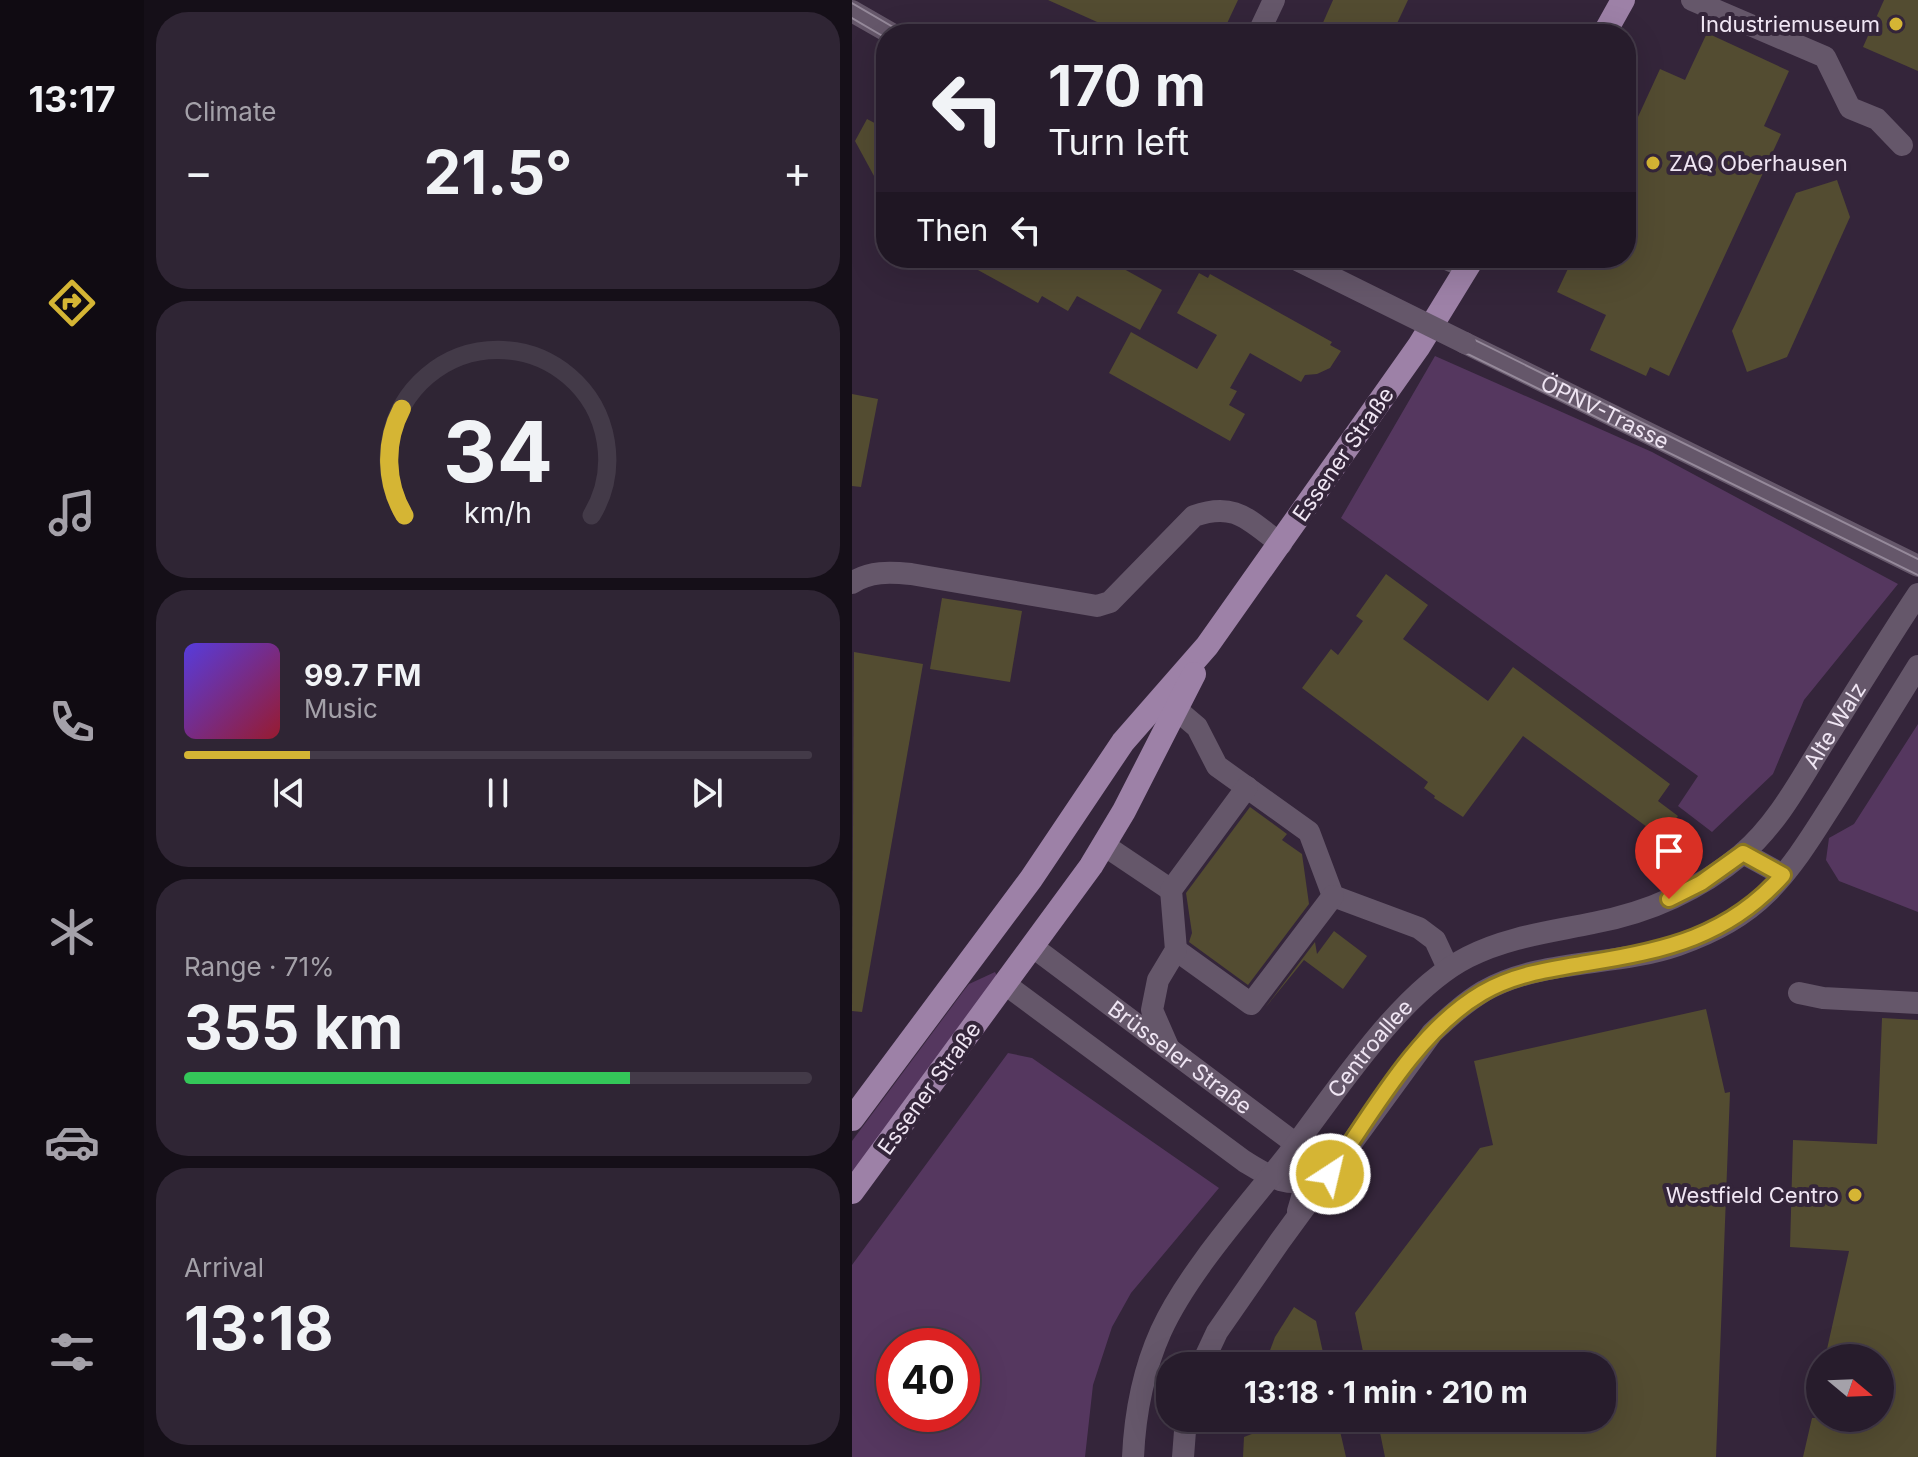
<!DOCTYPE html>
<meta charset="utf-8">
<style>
:root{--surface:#271c2c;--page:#2f2534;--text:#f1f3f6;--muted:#a4a1a9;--line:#433a48;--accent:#d5b534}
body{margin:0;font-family:Inter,sans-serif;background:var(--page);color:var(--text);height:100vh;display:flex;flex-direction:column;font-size:30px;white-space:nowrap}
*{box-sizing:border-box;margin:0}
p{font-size:26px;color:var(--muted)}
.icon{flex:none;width:44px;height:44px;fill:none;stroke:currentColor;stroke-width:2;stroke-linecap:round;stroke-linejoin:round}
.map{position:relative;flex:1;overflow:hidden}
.side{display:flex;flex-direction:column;gap:12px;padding:12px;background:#150f18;width:708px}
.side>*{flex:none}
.hud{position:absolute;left:24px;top:24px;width:760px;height:244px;border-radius:32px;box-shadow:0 8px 32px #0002,0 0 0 2px var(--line);background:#271c2c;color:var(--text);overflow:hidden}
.needle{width:52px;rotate:109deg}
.fabs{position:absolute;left:954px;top:1344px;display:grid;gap:16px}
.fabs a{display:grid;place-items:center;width:88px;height:88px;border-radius:50%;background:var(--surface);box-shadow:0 8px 32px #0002,0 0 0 2px var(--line);font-size:40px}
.speed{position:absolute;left:24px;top:1328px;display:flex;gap:16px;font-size:40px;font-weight:700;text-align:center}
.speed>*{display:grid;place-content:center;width:104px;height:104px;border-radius:50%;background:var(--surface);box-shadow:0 8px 32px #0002,0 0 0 2px var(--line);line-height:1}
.speed .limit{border:12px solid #d22;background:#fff;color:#111}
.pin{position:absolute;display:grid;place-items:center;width:68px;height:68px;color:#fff;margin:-82px -34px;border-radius:50% 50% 50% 0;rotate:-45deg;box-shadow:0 0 8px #0007}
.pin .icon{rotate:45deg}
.me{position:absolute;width:88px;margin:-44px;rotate:35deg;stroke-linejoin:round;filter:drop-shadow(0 0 6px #0008)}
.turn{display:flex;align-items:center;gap:28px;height:168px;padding:0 40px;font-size:36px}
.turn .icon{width:104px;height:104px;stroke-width:2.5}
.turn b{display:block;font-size:56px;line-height:68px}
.then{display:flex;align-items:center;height:76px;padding:0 40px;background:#0003;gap:16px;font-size:30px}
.big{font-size:60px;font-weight:700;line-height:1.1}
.side .widget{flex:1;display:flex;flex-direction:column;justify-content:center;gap:12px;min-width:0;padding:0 28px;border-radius:32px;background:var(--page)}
.side .dial{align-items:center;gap:0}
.dial svg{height:208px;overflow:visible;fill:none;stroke:var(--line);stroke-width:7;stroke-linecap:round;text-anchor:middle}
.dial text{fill:var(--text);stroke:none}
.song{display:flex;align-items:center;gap:24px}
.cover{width:96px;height:96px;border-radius:12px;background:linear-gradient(135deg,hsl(250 70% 55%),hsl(350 70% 35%))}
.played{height:8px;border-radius:4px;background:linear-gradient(90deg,var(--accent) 20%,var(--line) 20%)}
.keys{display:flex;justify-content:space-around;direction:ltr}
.heat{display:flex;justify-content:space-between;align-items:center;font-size:44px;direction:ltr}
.charge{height:12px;border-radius:6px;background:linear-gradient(90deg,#34c759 71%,var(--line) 0)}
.trip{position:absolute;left:304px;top:1352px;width:460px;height:80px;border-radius:32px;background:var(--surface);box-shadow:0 8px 32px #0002,0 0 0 2px var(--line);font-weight:700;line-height:80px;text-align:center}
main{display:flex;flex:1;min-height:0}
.tabs{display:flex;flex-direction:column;width:144px;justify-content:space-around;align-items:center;background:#100b12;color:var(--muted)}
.tabs .icon{width:56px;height:56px}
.tabs .active{color:var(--accent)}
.tabs b{font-size:36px;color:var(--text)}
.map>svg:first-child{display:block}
.green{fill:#55375f;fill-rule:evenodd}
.building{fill:#534c31}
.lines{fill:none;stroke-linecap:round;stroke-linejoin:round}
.minor{stroke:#65576a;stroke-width:22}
.major{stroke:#9d81a7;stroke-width:24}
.tram{stroke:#95899a;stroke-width:2}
.minor-bridge{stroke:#65576a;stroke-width:22}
.route-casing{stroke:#8a7622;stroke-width:20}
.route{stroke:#d5b534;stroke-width:14}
.poi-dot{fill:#d5b534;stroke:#34253a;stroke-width:3}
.labels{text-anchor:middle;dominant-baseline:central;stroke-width:8;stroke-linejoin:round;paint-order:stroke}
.poi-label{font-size:22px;fill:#efe5f3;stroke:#34253a;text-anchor:end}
.street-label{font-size:22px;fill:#efe5f3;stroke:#34253a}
</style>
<main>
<nav class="tabs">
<b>13:17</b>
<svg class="icon active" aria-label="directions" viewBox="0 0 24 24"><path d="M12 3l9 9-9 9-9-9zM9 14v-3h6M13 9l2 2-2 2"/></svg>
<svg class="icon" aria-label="music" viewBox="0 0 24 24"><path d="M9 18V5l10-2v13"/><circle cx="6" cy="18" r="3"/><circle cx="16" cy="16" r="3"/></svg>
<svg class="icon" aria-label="phone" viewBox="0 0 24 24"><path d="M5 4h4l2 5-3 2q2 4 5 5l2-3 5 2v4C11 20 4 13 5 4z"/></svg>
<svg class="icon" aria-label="climate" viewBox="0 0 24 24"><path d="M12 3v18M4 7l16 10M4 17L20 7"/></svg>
<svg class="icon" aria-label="car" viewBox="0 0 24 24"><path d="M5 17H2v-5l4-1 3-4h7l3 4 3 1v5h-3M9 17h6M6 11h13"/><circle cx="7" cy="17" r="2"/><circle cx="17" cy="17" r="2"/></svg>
<svg class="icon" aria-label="filters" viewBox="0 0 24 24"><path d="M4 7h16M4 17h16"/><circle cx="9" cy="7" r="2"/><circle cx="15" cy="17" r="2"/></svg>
</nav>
<section class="side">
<div class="widget"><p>Climate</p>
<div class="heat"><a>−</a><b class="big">21.5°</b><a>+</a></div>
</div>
<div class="widget dial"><svg viewBox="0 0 100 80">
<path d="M14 69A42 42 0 1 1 86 69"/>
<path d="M14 69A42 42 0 0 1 13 28" stroke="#d5b534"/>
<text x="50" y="56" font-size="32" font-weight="700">34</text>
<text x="50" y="72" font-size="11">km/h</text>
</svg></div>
<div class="widget">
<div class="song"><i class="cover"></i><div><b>99.7 FM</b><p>Music</p></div></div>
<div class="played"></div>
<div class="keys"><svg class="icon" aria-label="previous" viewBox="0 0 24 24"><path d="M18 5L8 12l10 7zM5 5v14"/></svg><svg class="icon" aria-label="pause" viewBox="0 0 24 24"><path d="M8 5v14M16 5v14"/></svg><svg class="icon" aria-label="next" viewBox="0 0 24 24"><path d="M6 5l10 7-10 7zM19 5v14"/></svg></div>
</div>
<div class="widget"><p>Range · 71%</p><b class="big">355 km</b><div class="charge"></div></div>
<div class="widget"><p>Arrival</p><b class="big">13:18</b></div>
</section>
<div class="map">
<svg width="1066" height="1457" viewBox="0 0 1066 1457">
<rect width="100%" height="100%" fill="#34253a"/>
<!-- green -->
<g class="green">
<polygon points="583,356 800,452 1046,584 952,700 921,774 860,832 826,806 846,776 489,518"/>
<polygon points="1066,724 1066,912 987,881 974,860 977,838 1002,824"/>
<polygon points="143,972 145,976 0,1176 0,1141 113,989 117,984"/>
<path d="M156 1053 180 1058 367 1188 279 1293 260 1327 241 1385 233 1457H0V1265ZM110 1346V1414H42V1346Z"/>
</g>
<!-- building -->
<g class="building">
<polygon points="196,0 386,0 370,34 294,34 278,27 275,34 272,34"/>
<polygon points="481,0 556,0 540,34 466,34"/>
<polygon points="1032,0 1066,0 1066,71 1011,47"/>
<polygon points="855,33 937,71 912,126 929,134 817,376 798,367 794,376 738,350 754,315 705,292 721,258 774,258 774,143 808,69 833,80"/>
<polygon points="15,119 34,129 34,198 3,141"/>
<polygon points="985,180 998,217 935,357 895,372 880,331 944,193"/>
<polygon points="104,258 252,258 310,290 288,330 225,296 216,311 190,296 186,303"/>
<polygon points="347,273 356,278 358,274 480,342 478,345 489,351 478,368 465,374 453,375 449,382 398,353 378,388 385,391 377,405 393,414 378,441 257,373 279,332 345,369 365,335 325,313"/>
<polygon points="0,394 26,399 9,487 0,486"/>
<polygon points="534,574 576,605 551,639 636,701 661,667 818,784 806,801 826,816 810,838 671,736 611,817 582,798 583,796 572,788 576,782 450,688 479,649 486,655 511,621 504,616"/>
<polygon points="90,598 170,611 158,682 78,669"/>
<polygon points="2,652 71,664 10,1012 0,1011"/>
<polygon points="398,807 435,834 430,840 450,854 457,904 396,985 337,942 340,933 334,893"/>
<polygon points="482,931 515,956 491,989 452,960 413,1008 463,942 465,954"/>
<polygon points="854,1009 873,1093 878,1092 864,1457 533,1457 525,1418 750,1418 750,1366 514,1366 503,1313 628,1148 641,1145 622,1061"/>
<polygon points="1030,1018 1066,1020 1066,1457 951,1457 960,1418 1028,1418 1028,1358 973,1358 997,1251 938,1247 941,1140 1025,1144"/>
<polygon points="442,1307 464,1321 474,1366 412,1366 423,1337"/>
<polygon points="442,1418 485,1418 494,1457 391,1457 392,1437"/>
</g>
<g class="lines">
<!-- minor -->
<g class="minor">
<polyline points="840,0 973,57 998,108 1025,119 1050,145"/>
<polyline points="0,11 40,34"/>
<polyline points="406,34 422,0"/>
<polyline points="592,258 615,268"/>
<path id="s1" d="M613 343 1066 566"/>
<path d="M0 583C17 571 38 572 59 574L245 606 258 602 342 516C384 501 397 521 429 544"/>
<polyline points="325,710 345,727 365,766 457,832 481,896 567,928 583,940 596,968"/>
<polyline points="252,845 319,890"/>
<polyline points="891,853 931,875"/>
<path id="s2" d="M181 947 444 1144C460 1162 453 1189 446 1211"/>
<polyline points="324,950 399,1004 481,896"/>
<path d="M153 984 392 1161C420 1178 432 1187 466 1180"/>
<polyline points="947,993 971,998 1066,1003"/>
<polyline points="317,1049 300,1010 306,980 324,950 319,890 395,787"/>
<path d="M349 1366 365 1332 428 1241 580 1033C596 1018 612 1003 632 991 691 958 763 967 826 945 858 934 891 917 915 893 944 864 964 829 986 795 1013 752 1039 709 1066 666"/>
<path id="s3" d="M281 1457C283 1413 291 1371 309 1331 336 1272 394 1208 435 1156 483 1094 547 992 616 957 655 937 698 932 741 923 795 913 847 890 890 854 923 826 945 786 967 750 1000 698 1032 645 1066 594"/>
<polyline points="331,1457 334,1418"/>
</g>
<!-- major -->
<g class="major">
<polyline points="752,34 771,0"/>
<polyline points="0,1119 179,879 271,742 355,646 567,346 621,258"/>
<polyline points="0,1192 239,866 272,811 342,674"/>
</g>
<!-- tram -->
<g class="tram">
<polyline points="0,3 53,34"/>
<polyline points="0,18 34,38"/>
<polyline points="420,258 1066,575"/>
<polyline points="457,258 1066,559"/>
</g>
<!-- minor-bridge -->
<polyline class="minor-bridge" points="441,258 613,343"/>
</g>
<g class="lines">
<defs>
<path id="route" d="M478 1174C520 1113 565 1031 630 993 662 974 699 969 735 963 813 951 877 936 931 875L891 853 849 883 817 899"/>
</defs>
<!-- route casing -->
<use href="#route" class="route-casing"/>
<!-- route -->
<use href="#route" class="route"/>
</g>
<!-- markers -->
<g class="poi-dot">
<circle cx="1044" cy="24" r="8"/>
<circle cx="801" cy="163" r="8"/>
<circle cx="1003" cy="1195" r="8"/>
</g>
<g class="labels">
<!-- poi labels -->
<g class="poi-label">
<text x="1028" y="24">Industriemuseum</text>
<text x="817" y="163" text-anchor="start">ZAQ Oberhausen</text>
<text x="987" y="1195">Westfield Centro</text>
</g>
<!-- street labels -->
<g class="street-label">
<text stroke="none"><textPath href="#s1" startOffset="156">ÖPNV-Trasse</textPath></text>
<text transform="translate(491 454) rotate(-55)">Essener Straße</text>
<text stroke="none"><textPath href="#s3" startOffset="1072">Alte Walz</textPath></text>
<text stroke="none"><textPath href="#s3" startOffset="482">Centroallee</textPath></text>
<text stroke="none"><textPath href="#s2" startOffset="184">Brüsseler Straße</textPath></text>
<text transform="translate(77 1088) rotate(-54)">Essener Straße</text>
</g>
</g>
</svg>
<div class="fabs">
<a><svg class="needle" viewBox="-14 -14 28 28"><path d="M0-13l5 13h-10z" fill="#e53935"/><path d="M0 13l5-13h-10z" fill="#a4a1a9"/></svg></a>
</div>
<div class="speed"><div class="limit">40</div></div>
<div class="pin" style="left:817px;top:899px;background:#d93025"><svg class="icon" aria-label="arrive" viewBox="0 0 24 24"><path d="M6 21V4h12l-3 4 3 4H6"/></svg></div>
<svg class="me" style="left:478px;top:1174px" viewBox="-20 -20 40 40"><circle r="17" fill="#d5b534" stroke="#fff" stroke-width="3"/><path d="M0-11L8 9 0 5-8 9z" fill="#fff"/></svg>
<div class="trip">13:18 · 1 min · 210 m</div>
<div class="hud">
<div class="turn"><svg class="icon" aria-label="left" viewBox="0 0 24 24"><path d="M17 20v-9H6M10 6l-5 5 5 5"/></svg><div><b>170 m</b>Turn left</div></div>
<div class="then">Then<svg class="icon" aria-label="left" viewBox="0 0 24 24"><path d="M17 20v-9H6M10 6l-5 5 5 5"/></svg></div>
</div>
</div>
</main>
